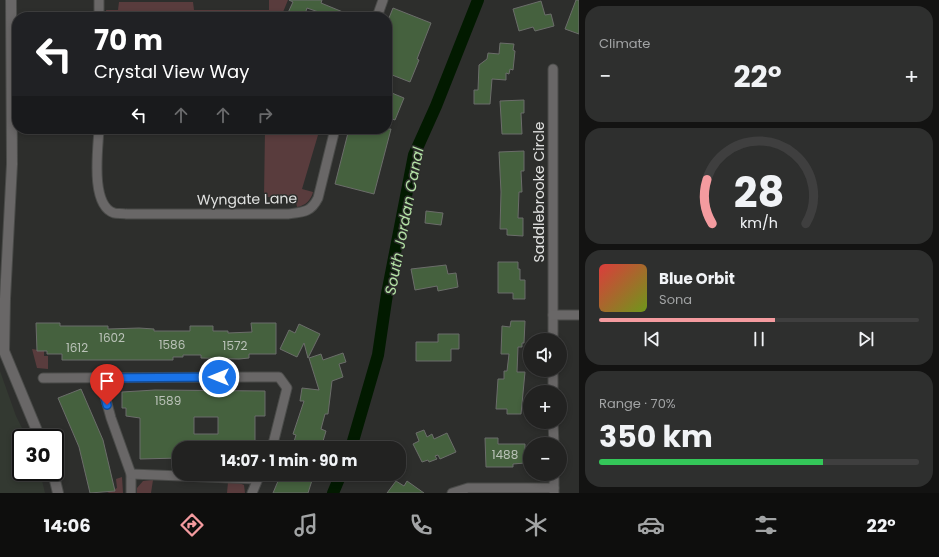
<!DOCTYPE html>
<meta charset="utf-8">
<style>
:root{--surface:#222221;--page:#2e2f2e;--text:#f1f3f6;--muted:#a2a4a5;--line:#3f3f3f;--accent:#f49b9f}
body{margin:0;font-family:Poppins,sans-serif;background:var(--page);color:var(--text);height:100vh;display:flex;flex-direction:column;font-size:15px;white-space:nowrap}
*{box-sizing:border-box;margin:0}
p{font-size:13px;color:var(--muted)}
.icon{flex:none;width:22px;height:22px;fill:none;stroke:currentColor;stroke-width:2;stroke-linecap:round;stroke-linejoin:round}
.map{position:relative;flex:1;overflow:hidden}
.sheet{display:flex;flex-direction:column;gap:6px;padding:6px;background:#131312;width:360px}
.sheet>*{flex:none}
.top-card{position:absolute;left:12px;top:12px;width:380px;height:122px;border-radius:16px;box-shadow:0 2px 6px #0003,0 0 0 1px var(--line);background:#202124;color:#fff;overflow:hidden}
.controls{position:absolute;left:523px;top:333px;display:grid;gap:8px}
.controls a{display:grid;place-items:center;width:44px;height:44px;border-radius:50%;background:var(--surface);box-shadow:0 2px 6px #0003,0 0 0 1px var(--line);font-size:20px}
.speed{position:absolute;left:12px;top:429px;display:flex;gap:8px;font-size:20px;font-weight:700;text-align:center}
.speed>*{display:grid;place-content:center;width:52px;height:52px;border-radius:50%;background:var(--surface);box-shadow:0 2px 6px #0003,0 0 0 1px var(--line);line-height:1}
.speed .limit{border:2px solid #111;border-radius:6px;background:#fff;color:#111}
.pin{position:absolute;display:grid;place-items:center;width:34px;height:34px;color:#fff;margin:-41px -17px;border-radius:50% 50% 50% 0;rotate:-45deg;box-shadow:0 0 4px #0007}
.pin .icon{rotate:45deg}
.me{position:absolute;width:44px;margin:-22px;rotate:270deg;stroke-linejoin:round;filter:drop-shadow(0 0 3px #0008)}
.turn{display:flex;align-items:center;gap:14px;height:84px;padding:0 16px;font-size:18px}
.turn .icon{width:52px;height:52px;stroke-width:2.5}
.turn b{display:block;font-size:28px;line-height:34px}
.lanes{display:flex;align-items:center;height:38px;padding:0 16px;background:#0003;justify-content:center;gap:20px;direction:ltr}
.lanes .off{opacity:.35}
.big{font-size:30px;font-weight:700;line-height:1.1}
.sheet .card{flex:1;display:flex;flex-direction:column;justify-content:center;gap:6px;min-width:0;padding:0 14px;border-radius:16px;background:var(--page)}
.sheet .dial{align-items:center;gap:0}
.dial svg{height:104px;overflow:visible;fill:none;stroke:var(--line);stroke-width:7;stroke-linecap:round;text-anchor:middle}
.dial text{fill:var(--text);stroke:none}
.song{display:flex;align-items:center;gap:12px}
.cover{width:48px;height:48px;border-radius:6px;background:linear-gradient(135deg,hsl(0 70% 55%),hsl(80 70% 35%))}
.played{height:4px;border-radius:2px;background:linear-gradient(90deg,var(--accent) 55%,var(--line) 55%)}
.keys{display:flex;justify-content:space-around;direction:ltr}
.heat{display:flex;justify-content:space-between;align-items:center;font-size:22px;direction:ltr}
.charge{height:6px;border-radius:3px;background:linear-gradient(90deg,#34c759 70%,var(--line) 0)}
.trip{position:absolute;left:172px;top:441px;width:234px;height:40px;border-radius:16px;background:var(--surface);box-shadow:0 2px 6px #0003,0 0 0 1px var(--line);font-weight:700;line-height:40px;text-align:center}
.dock{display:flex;height:64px;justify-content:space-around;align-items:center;background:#0e0e0d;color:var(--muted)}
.dock .icon{width:28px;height:28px}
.dock .on{color:var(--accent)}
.dock b{font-size:18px;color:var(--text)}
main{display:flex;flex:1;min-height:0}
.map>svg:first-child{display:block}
.built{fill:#333931}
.green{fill:#593c3d}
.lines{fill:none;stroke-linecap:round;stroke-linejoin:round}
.canal{stroke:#021a00;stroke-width:12}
.building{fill:#45613e;stroke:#6b6d6a;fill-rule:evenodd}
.minor-casing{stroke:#4a4b49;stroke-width:11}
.tertiary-casing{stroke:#4a4b49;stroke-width:12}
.minor{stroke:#696767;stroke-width:9}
.tertiary{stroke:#696767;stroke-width:10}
.route-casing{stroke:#114b97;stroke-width:10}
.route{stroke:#1a73e8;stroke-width:7}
.labels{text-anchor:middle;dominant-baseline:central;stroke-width:3;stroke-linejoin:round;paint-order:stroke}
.number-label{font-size:12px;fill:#bac2b8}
.street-label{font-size:14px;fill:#e1e2e1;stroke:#2d2e2c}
.water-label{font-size:15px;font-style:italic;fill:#b4e3a6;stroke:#2d2e2c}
</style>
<main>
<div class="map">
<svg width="579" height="493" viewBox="0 0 579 493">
<rect width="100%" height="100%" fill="#2d2e2c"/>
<!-- built -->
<polygon class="built" points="0,371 16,416 27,438 21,438 21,472 40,472 45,493 0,493"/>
<!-- green -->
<g class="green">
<polygon points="269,0 288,0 281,17 107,17 106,10 118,10 119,2 193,2 194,10 269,10"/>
<path d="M257 129H297L318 135 302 189 313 192C311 200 305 206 297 207L295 197H264L265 129Z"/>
<polygon points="32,349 44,351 44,356 48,356 48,369 37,368"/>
<polygon points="122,477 123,493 107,493 117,488 116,479"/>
<polygon points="153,480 151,493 137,493 137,488 143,481"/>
<polygon points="228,482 237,482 244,485 245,493 227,493"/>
</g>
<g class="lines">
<!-- canal -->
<g class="canal">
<polyline points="351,448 378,355 387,294 414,155 436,106 478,0"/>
<polyline points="333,493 341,474"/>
</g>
</g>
<!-- building -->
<g class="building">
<polygon points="289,0 322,0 321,3 355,17 333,17 307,8 304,17 286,17 293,2"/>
<polygon points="576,0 579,0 579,34 565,29"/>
<polygon points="541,1 545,15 551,14 554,26 535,31 533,27 519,31 513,9"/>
<polygon points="393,8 431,23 417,59 419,60 410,82 387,73 387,23"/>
<polygon points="500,43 514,44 513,50 515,51 513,70 510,69 509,74 506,73 506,80 492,79 490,104 474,104 474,90 478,90 479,65 487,59 488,53 499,54"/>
<polygon points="387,91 404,98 395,120 387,117"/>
<polygon points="524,100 524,113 521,113 522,134 502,134 500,101"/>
<polygon points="349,129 391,129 374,194 335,184"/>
<polygon points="524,151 524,171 521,171 522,192 519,192 518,218 523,218 523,236 507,235 507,229 500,229 501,192 499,152"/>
<polygon points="426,211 443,213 441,225 425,223"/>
<polygon points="498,262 518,262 518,269 520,269 520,280 525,280 525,299 513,299 513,293 498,293"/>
<polygon points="446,265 448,274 456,273 458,287 438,291 437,286 415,290 411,269"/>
<polygon points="511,321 525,321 524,343 522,343 522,347 518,347 517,372 525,372 521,414 507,414 507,409 496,409 498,379 504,379 504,371 507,371 509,354 501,354 502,326 510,327"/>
<polygon points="36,323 60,323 60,326 108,326 108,329 139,328 154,329 154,331 190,331 190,326 213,326 213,331 228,331 228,333 252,332 251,323 276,323 276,354 249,354 249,358 239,359 201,358 201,355 183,355 183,357 173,357 173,360 62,360 62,354 47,354 47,351 37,351"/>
<polygon points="299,324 320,334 308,358 304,343 297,357 280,349 289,330 295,333"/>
<polygon points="438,334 459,334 459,349 451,349 451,361 416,361 416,342 438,342"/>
<polygon points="343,353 346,362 339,364 343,377 332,381 328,414 325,414 321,429 326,431 321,448 303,448 293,445 296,435 293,434 304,401 300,401 302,388 319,390 309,358 321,354 323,360"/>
<polygon points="81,389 103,440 115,491 90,493 79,447 58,398"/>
<path d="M155 390 265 391V416H255V448H179V458L140 459V418L126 416V408H122V392ZM194 417H218V434H194Z"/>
<polygon points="424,430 427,437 432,434 434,439 447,433 456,452 440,459 438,455 435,456 437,459 429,462 428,460 422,462 413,444 419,441 416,433"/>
<polygon points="485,438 498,438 498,444 525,444 525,463 513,464 513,467 486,467"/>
<polygon points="281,474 314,474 308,493 273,493"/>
<polygon points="396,481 404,486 407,481 424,493 387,493"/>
</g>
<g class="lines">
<defs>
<g id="minor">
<polyline points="99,0 99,17"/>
<polyline points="377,17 383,0"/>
<polyline points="553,69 553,340"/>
<path d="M99 129C98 149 90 205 114 213 117 214 122 213 126 214H288C304 212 311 212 318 198L335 129"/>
<polyline points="553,315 579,315"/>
<polyline points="553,370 553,392"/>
<polyline points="43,378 279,377 287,388 272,448"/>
<polyline points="100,378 111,418 131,474 131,493"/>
<polyline points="553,422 554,444"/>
<polyline points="131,474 257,479"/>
<polyline points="554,474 554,493"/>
<polyline points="252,493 260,474"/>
<polyline points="452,493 468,488 554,488"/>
</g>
<g id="tertiary">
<polyline points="11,0 12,164 5,299 4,351 40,438"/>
<polyline points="53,472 58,493"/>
</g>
</defs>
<!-- minor casing -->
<use href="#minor" class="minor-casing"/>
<!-- tertiary casing -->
<use href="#tertiary" class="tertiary-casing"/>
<!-- minor -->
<use href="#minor" class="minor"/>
<!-- tertiary -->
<use href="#tertiary" class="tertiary"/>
</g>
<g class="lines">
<defs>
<polyline id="route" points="107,405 100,378 219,377"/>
</defs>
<!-- route casing -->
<use href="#route" class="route-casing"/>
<!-- route -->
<use href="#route" class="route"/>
</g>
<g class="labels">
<!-- number labels -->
<g class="number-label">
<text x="112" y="337">1602</text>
<text x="172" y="344">1586</text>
<text x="235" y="345">1572</text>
<text x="77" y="347">1612</text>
<text x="168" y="400">1589</text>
<text x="505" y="454">1488</text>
</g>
<!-- street labels -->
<g class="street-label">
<text transform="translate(539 192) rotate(-90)">Saddlebrooke Circle</text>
<text transform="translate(247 199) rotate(-1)">Wyngate Lane</text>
</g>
<!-- water labels -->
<g class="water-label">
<text transform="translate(404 221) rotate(-79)">South Jordan Canal</text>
</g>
</g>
</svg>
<div class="controls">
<a><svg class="icon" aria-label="sound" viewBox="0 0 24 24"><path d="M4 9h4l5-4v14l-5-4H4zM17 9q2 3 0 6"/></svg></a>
<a>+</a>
<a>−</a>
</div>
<div class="speed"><div class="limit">30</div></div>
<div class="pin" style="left:107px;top:405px;background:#d93025"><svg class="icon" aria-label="arrive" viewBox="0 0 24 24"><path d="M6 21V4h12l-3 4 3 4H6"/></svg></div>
<svg class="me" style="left:219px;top:377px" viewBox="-20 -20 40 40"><circle r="17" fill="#1a73e8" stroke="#fff" stroke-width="3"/><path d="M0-11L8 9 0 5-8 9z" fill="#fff"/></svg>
<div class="trip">14:07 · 1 min · 90 m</div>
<div class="top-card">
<div class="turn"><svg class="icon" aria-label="left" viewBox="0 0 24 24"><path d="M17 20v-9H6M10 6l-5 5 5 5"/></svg><div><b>70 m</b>Crystal View Way</div></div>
<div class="lanes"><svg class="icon" aria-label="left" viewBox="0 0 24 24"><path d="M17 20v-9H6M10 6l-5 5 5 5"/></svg><svg class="icon off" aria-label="ahead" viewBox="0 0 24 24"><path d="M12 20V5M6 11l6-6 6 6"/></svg><svg class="icon off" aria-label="ahead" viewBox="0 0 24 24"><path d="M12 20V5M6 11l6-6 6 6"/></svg><svg class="icon off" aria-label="right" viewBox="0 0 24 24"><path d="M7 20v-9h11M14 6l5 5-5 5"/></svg></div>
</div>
</div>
<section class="sheet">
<div class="card"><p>Climate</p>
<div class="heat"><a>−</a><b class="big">22°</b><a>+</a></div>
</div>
<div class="card dial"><svg viewBox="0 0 100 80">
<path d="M14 69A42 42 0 1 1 86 69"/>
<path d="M14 69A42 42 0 0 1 10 35" stroke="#f49b9f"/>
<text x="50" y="56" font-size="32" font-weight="700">28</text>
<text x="50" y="72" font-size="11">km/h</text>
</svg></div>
<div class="card">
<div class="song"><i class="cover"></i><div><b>Blue Orbit</b><p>Sona</p></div></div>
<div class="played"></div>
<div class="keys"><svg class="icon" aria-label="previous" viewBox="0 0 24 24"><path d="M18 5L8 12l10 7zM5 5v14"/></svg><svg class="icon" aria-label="pause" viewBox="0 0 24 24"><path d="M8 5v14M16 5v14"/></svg><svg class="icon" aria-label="next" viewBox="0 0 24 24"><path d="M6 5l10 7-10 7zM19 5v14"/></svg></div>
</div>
<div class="card"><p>Range · 70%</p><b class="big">350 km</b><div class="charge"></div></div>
</section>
</main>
<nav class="dock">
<b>14:06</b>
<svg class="icon on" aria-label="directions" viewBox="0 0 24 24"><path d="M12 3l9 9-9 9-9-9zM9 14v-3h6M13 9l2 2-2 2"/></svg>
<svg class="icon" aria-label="music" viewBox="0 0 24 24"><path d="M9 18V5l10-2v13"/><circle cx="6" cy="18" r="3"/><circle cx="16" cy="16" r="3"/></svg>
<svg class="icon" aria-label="phone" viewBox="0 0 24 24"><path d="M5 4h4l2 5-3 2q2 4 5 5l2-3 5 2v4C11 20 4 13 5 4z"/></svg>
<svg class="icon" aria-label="climate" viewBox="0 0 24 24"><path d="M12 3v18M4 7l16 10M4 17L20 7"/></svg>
<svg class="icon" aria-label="car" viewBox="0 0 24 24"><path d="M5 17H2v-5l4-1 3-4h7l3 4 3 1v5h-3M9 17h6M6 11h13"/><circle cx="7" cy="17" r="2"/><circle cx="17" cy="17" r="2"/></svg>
<svg class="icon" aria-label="filters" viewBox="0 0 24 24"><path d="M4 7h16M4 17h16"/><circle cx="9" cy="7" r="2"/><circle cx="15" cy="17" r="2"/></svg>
<b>22°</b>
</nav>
